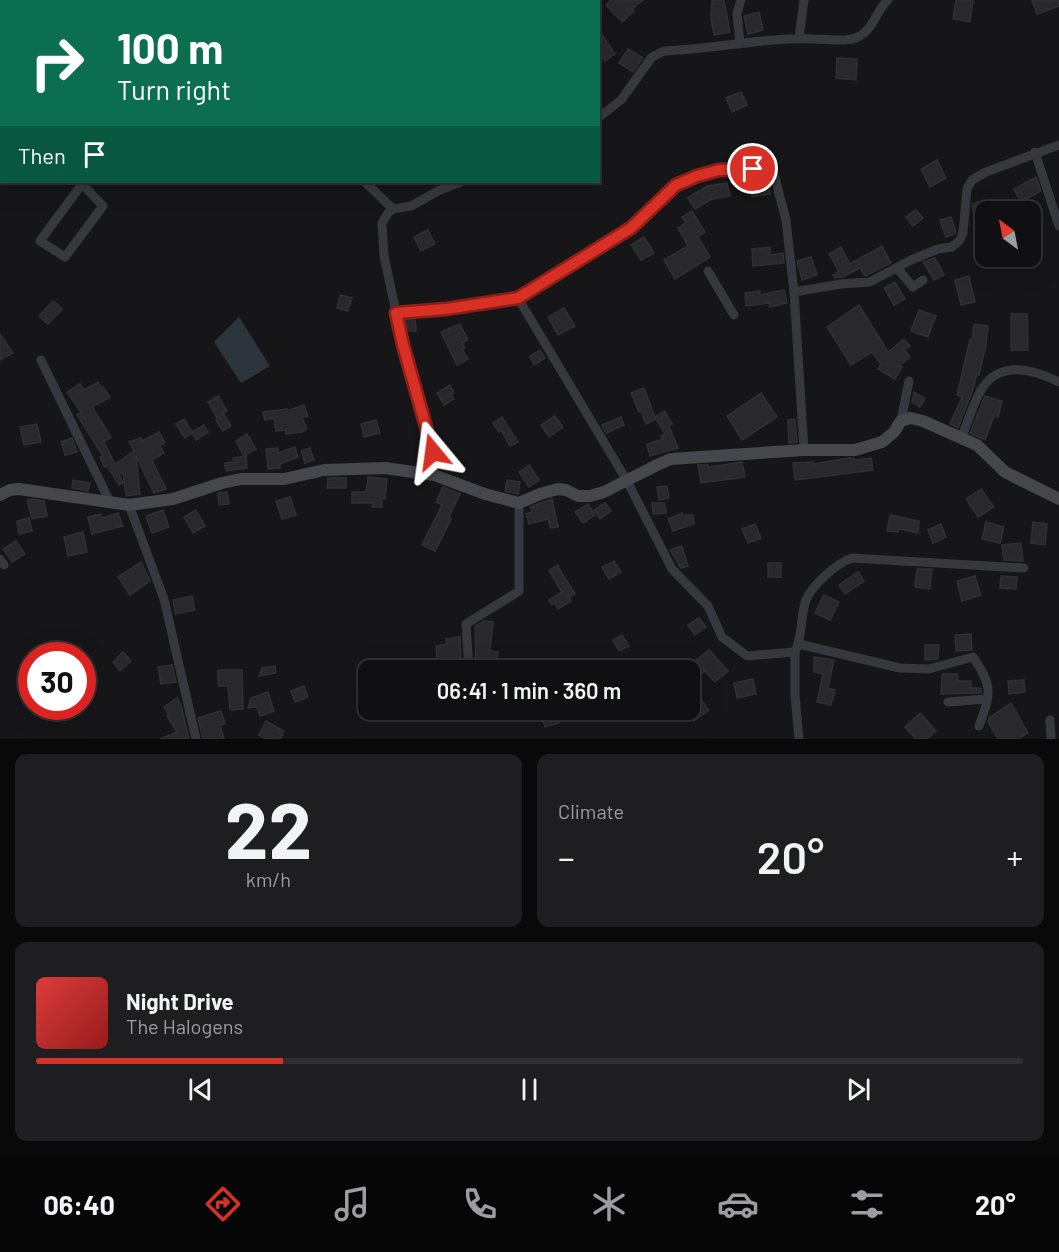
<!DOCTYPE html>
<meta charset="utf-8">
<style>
:root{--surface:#101012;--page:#1e1e20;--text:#f1f3f6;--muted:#9c9d9f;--line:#303032;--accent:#d93025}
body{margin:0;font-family:Barlow,sans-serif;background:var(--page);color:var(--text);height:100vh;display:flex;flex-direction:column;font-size:22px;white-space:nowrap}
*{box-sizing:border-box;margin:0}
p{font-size:20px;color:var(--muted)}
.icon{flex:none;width:33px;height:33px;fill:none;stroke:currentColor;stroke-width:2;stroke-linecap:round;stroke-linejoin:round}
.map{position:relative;height:739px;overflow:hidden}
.panel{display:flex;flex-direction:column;gap:15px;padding:15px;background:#09090a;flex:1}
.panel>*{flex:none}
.hud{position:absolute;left:0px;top:0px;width:600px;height:183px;box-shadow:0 6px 24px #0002,0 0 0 2px var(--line);background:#0b6e4f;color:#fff;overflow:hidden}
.needle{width:39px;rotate:328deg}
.buttons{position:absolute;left:975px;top:201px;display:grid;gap:12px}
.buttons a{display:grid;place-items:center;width:66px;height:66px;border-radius:12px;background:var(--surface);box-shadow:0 6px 24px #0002,0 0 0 2px var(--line);font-size:30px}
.speed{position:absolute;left:18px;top:642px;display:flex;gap:12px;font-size:30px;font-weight:700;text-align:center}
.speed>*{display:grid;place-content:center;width:78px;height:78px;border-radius:50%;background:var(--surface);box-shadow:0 6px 24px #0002,0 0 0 2px var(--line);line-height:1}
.speed .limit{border:9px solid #d22;background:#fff;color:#111}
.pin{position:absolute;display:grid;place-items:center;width:51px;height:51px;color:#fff;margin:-26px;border:3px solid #fff;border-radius:50%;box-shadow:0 2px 6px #0007}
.me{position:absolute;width:66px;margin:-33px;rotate:344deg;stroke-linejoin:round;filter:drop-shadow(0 0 4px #0008)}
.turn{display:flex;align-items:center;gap:21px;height:126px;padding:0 18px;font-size:27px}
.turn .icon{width:78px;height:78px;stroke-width:2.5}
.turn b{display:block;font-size:42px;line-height:51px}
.then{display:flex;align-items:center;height:57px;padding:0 18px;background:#0003;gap:12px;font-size:22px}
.big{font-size:45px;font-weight:600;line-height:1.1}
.panel .widget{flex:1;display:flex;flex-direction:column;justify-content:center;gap:9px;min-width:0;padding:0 21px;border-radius:12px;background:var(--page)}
.panel .dial{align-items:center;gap:0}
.dial b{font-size:78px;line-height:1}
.song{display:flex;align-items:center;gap:18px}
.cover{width:72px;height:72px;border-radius:9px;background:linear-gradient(135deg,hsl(0 70% 55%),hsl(0 70% 35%))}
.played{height:6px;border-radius:3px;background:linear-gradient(90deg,var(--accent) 25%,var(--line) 25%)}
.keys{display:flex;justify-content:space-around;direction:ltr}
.heat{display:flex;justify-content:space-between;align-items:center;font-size:33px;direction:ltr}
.panel .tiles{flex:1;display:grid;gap:15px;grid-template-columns:1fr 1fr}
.widget:last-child{grid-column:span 2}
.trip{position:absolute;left:358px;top:660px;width:342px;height:60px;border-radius:12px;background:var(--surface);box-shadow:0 6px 24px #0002,0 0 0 2px var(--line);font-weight:600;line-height:60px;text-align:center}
.menu{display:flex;height:96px;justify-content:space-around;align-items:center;background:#060607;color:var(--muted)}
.menu .icon{width:42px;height:42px}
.menu .on{color:var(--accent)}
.menu b{font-size:27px;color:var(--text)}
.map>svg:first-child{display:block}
.water{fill:#2c353c}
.building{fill:#29292c;stroke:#303034;stroke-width:1.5}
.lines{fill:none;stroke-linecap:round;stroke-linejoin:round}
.street{stroke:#37383d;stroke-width:9}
.secondary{stroke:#45474d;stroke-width:12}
.route-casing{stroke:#8d1f18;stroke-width:15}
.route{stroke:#d93025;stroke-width:10}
</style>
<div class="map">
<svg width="1059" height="739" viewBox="0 0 1059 739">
<rect width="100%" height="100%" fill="#161618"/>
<!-- water -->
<polygon class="water" points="239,317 270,366 241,383 214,342"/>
<!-- building -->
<g class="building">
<polygon points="611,0 643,0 632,9 634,11 622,22 606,5"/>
<polygon points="712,0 724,0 730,32 714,35 711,18"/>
<polygon points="956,0 973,0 970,22 953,19"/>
<polygon points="1032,0 1059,0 1059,6 1037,14"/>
<polygon points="759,12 763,30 748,34 744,16"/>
<polygon points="598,29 615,54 605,61 598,51"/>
<polygon points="628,49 643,58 633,72 619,63"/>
<polygon points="837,58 857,59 856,80 836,78"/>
<polygon points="741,92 747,105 732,112 726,98"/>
<polygon points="937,160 946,178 930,187 921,169"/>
<polygon points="1036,177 1041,191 1021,202 1014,189"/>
<polygon points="768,182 770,194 752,197 750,184"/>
<polygon points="727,183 730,196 712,199 695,209 688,198 707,186"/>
<polygon points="978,202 983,217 975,219 972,204"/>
<polygon points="916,210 923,218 913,226 906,217"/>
<polygon points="692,211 705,232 698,237 710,257 675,279 664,260 688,246 678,228 686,223 682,217"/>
<polygon points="951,217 956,232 955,234 946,237 940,220"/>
<polygon points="428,230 435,244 421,251 414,237"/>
<polygon points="644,237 654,253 641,260 631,245"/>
<polygon points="882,246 891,263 865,276 860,268 843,277 835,278 833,275 839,271 829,254 841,247 850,264"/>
<polygon points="770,247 770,255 783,253 784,263 753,266 752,249"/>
<polygon points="811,257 817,275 802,280 797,261"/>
<polygon points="935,258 944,275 934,280 923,262"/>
<polygon points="969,276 975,302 961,305 955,280"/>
<polygon points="895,282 905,299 894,305 884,288"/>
<polygon points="784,290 787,303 770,307 769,303 746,306 745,293 760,291 760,295"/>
<polygon points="340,295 352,298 348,311 337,308"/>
<polygon points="53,301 62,309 48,324 39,316"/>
<polygon points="859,305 888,352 904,339 910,346 904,350 910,357 899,366 902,367 895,379 878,369 881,364 872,352 851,365 827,327"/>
<polygon points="564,308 575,326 558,335 548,317"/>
<polygon points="919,310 936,316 928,337 911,331"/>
<polygon points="1011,314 1027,314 1028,350 1011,350"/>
<polygon points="415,318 416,331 407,331 406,319"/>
<polygon points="460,324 468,340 462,343 465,348 462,349 468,359 457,365 441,332"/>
<polygon points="974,324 988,326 986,345 979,375 977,374 972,392 958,428 950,424 962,397 957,395 970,339 972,340"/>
<polygon points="0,334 13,353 0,360"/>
<polygon points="540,350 545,358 534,365 530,356"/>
<polygon points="98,382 101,388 103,387 110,397 92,407 111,437 104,442 115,464 134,451 129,442 141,438 142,441 159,432 165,443 160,446 164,453 152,460 166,489 154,493 136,456 140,494 126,496 123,472 119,474 123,483 119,485 107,466 104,467 100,457 103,456 77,415 81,412 67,392 80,384 84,390"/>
<polygon points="450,385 454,393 451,394 454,399 444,405 437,393"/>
<polygon points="644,388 655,417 665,411 672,424 669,426 678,448 650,456 647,444 663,439 661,436 665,434 656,419 646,424 641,411 639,412 631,393"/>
<polygon points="914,392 925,399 920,407 912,402"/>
<polygon points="761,393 777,417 742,440 727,416"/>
<polygon points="218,396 227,411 223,413 231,426 223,431 216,420 218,419 208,402"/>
<polygon points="985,396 1002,401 998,417 994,416 985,440 970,433"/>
<polygon points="304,405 308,416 302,418 307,429 302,432 286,434 286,430 276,431 274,418 265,420 263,412 287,409 287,411"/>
<polygon points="555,416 563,427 549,437 541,425"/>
<polygon points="502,417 518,442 510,446 501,430 499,432 493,423"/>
<polygon points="621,417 624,425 606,433 602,425"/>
<polygon points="184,419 192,432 204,425 208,432 196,440 192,433 185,438 176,424"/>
<polygon points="795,419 797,442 789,443 788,420"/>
<polygon points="376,420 380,433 364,437 361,424"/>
<polygon points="37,424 41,442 24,445 20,427"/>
<polygon points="247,434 256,449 244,456 236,441"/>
<polygon points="72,438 77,452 65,455 61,442"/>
<polygon points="295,447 298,457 280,464 280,468 268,469 266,449 278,448 278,453"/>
<polygon points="310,448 314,460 305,463 301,451"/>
<polygon points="246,456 247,468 226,471 225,463 234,462 233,458"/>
<polygon points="848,458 854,458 855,460 871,458 873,470 795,480 793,463 814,462 814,464"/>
<polygon points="742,462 745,477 701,483 698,465 708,465 708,467"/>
<polygon points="529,465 539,480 529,487 519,472"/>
<polygon points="368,477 387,479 385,499 382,498 382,507 372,507 373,503 352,503 352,492 366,492"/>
<polygon points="328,478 346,478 346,488 327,488"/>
<polygon points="73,480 90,483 88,491 72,488"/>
<polygon points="507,480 520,482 518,494 505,491"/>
<polygon points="667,486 669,498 659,500 657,487"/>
<polygon points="443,487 460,494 449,517 451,519 435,551 422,545 442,505 436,502"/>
<polygon points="981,489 994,507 978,517 966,499"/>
<polygon points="227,492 229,504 219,505 218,493"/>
<polygon points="290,497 296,515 282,519 276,501"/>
<polygon points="31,499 44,501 47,516 32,519 27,500"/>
<polygon points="552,499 558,527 550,528 548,519 529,524 526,514 532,512 530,507"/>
<polygon points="605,503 611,511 600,519 594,510"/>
<polygon points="652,503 665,503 666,513 653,514"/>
<polygon points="588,504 595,515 583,523 575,512"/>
<polygon points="163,510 169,527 152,533 146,516"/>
<polygon points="196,510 205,526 193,533 184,517"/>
<polygon points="118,513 123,526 92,534 88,517 101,514 102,518"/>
<polygon points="682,513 683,515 693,515 694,524 673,531 668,519"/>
<polygon points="890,515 919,521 918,533 899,529 898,532 887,531"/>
<polygon points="29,518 32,531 19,534 17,521"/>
<polygon points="986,522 1004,527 1000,543 982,539"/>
<polygon points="1033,522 1047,524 1045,545 1031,543"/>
<polygon points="755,524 761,538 748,543 742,529"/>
<polygon points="941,524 946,537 933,543 928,530"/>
<polygon points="83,532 87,552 68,556 64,537"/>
<polygon points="16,541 25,554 12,562 3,549"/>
<polygon points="1021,543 1023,561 1004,560 1002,545"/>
<polygon points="682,546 688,566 681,568 670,550"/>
<polygon points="614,561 621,572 609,579 602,567"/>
<polygon points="141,562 150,581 130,595 118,577"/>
<rect x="768" y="563" width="13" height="14"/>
<polygon points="557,565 575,594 569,597 571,601 558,609 555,603 552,605 549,600 562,592 549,571"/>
<polygon points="917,569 932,569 930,589 915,587"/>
<polygon points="858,572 864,581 845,594 839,585"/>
<polygon points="975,576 981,595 962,601 957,581"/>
<polygon points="1001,576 1017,577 1016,589 1000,588"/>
<polygon points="824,595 839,602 830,620 815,613"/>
<polygon points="192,596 195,610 175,614 173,600"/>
<polygon points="699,618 706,627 695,635 688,625"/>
<polygon points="484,621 493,622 490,651 498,652 496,669 476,667 475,626"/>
<polygon points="971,634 972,650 956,651 955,635"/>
<polygon points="622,635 629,646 619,651 613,640"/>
<polygon points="460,637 461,658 437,661 436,646 447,644 446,639"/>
<polygon points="925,645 939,645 938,659 925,660"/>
<polygon points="709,650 728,671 715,682 705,671 699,676 690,665"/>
<polygon points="123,652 131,661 120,671 113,662"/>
<polygon points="814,657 834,660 828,688 835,690 831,705 817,702 823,674 814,672"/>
<polygon points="172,665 176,682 161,684 158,667"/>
<polygon points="275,666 276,673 259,676 262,668"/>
<polygon points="218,670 242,670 243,709 230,710 228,686 218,686"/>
<polygon points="942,674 958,674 958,681 971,681 971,688 981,688 981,693 941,694"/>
<polygon points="753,679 756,694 737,698 734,683"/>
<polygon points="1024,680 1025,692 1009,694 1008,681"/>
<polygon points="304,686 308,697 295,702 291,691"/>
<polygon points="268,692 274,711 260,716 257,707 248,708 251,698"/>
<polygon points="177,698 181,705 189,739 160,739 177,732 167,716 169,715 164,707"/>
<polygon points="701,700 709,710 694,721 687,710"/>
<polygon points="1011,703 1028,733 1018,739 998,739 988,722 989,718"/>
<polygon points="555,710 559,723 545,727 541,713"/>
<polygon points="221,711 225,724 220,725 224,739 203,739 198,718"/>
<polygon points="920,713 936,731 927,739 916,739 905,727"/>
<polygon points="266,721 284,731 280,739 266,739 259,735"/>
</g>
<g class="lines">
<!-- street -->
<g class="street">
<polyline points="799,38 804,0"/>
<polyline points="740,44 737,13 741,0"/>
<polyline points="0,68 2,68"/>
<path d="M598 118 621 100 652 57 664 51C715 49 765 37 815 39 829 39 848 43 860 36 875 27 876 10 888 0"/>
<polyline points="1035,152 1059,226"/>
<polyline points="365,182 393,209"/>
<polyline points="82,184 103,206 65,257 40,241 82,184 84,182"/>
<polyline points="897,268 913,287 923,280"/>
<polyline points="708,271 734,315"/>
<polyline points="794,292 841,284 870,282 911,260 938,249 952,247 960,240 963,233 967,189 972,180 986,172 1059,145"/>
<polyline points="518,298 627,481 672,569 708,606 722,637 747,656 795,652 795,695 799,739"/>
<polyline points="396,313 446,309 518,298 631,228 677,185 697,176 719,170 763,169 775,178 786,220 794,292 804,450"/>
<polyline points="41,360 110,502"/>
<polyline points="901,421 909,381"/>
<path d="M961 438C968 423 974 400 983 387 1002 360 1035 370 1059 382"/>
<polyline points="434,475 433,452 403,345 384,256 382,223 388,213 393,209 411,206 438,191 460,182"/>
<polyline points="129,505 164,599 196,739"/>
<polyline points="0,559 4,565"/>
<path d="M799 644 900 668 929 669 973 657C993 686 991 693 979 726"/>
<path d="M795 652C803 635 800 616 806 600 812 585 837 563 852 558L1024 568"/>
<polyline points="469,670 466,624 519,591 519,503"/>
<polyline points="948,702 987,699"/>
<polyline points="493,710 494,710"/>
<polyline points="1050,720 1051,739"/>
</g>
<!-- secondary -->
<polyline class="secondary" points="0,495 10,490 19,489 129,505 173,499 222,483 241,479 284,479 324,470 385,468 434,475 485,494 519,503 540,494 558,489 566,490 578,496 590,496 604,492 659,464 671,459 804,450 855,450 882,442 894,432 901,421 910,418 923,421 977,445 1005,472 1059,499"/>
</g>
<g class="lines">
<defs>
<polyline id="route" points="433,452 403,345 396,313 446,309 518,298 631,228 676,185 697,176 719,170 753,169"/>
</defs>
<!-- route casing -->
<use href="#route" class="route-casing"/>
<!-- route -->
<use href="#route" class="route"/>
</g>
</svg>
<div class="buttons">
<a><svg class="needle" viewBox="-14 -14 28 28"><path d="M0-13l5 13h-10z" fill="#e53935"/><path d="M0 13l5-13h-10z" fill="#9c9d9f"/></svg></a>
</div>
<div class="speed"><div class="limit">30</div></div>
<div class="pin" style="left:753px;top:169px;background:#d93025"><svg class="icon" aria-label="arrive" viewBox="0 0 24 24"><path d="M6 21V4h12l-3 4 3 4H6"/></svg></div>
<svg class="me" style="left:433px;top:452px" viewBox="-20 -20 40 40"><path d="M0-17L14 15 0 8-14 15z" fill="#d93025" stroke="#fff" stroke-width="4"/></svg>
<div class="trip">06:41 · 1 min · 360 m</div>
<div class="hud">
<div class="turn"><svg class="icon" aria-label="right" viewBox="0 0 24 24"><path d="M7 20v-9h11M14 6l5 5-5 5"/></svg><div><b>100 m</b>Turn right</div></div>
<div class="then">Then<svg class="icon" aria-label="arrive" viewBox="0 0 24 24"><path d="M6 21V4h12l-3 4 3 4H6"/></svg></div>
</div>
</div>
<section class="panel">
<div class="tiles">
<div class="widget dial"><b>22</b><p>km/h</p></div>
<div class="widget"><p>Climate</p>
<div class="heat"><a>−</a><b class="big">20°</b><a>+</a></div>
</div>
<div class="widget">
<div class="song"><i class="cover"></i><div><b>Night Drive</b><p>The Halogens</p></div></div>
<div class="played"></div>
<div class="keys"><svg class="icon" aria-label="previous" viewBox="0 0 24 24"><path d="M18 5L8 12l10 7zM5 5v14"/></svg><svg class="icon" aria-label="pause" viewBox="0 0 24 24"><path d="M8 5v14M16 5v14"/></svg><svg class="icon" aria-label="next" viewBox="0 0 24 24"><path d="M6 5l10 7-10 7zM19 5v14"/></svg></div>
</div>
</div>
</section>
<nav class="menu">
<b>06:40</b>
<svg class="icon on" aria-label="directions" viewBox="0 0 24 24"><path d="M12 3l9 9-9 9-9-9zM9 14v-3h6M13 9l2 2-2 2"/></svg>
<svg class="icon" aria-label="music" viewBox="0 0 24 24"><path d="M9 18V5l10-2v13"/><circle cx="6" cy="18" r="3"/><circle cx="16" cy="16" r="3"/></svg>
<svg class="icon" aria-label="phone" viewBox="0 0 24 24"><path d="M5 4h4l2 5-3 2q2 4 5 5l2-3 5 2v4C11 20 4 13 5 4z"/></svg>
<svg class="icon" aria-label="climate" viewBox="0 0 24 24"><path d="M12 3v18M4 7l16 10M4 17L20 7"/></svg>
<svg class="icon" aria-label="car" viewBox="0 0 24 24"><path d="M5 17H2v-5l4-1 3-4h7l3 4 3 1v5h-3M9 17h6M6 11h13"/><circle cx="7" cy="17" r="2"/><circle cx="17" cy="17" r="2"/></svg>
<svg class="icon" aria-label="filters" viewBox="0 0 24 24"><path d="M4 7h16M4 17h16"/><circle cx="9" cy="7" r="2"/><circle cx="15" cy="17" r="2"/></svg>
<b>20°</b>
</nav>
